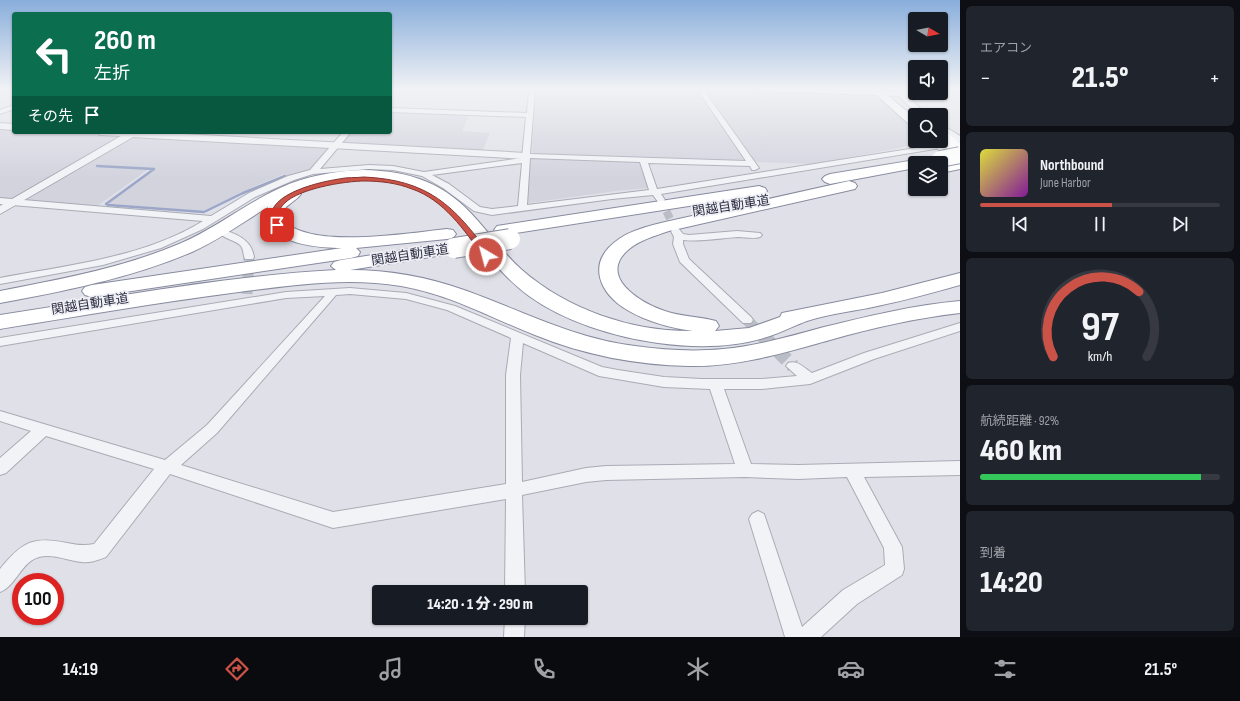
<!DOCTYPE html>
<html lang="ja">
<meta charset="utf-8">
<style>
:root{--surface:#171b24;--page:#20242c;--text:#f1f3f6;--muted:#9ea1a6;--line:#363941;--accent:#cb5247}
body{margin:0;font-family:"Sofia Sans Condensed","Noto Sans JP",sans-serif;background:var(--page);color:var(--text);height:100vh;display:flex;flex-direction:column;font-size:15px;white-space:nowrap}
*{box-sizing:border-box;margin:0}
p{font-size:13px;color:var(--muted)}
.icon{flex:none;width:22px;height:22px;fill:none;stroke:currentColor;stroke-width:2;stroke-linecap:round;stroke-linejoin:round}
.map{position:relative;flex:1;overflow:hidden}
.sheet{display:flex;flex-direction:column;gap:6px;padding:6px;background:#0d0f14;width:280px}
.sheet>*{flex:none}
.hud{position:absolute;left:12px;top:12px;width:380px;height:122px;border-radius:4px;box-shadow:0 1px 3px #0004;background:#0b6e4f;color:#fff;overflow:hidden}
.needle{width:26px;rotate:99deg}
.buttons{position:absolute;left:908px;top:12px;display:grid;gap:8px}
.buttons a{display:grid;place-items:center;width:40px;height:40px;border-radius:4px;background:var(--surface);box-shadow:0 1px 3px #0004;font-size:20px}
.speed{position:absolute;left:12px;top:573px;display:flex;gap:8px;font-size:20px;font-weight:700;text-align:center}
.speed>*{display:grid;place-content:center;width:52px;height:52px;border-radius:50%;background:var(--surface);box-shadow:0 1px 3px #0004;line-height:1}
.speed .limit{border:6px solid #d22;background:#fff;color:#111}
.pin{position:absolute;display:grid;place-items:center;width:34px;height:34px;color:#fff;margin:-17px;border-radius:8px;box-shadow:0 2px 6px #0006}
.me{position:absolute;width:44px;margin:-22px;rotate:323deg;stroke-linejoin:round;filter:drop-shadow(0 0 3px #0008)}
.turn{display:flex;align-items:center;gap:14px;height:84px;padding:0 16px;font-size:18px}
.turn .icon{width:52px;height:52px;stroke-width:2.5}
.turn b{display:block;font-size:28px;line-height:34px}
.then{display:flex;align-items:center;height:38px;padding:0 16px;background:#0003;gap:8px;font-size:15px}
.big{font-size:30px;font-weight:800;line-height:1.1}
.sheet .tile{flex:1;display:flex;flex-direction:column;justify-content:center;gap:6px;min-width:0;padding:0 14px;border-radius:6px;background:var(--page)}
.sheet .dial{align-items:center;gap:0}
.dial svg{height:104px;overflow:visible;fill:none;stroke:var(--line);stroke-width:7;stroke-linecap:round;text-anchor:middle}
.dial text{fill:var(--text);stroke:none}
.song{display:flex;align-items:center;gap:12px}
.cover{width:48px;height:48px;border-radius:6px;background:linear-gradient(135deg,hsl(60 70% 55%),hsl(290 70% 35%))}
.played{height:4px;border-radius:2px;background:linear-gradient(90deg,var(--accent) 55%,var(--line) 55%)}
.keys{display:flex;justify-content:space-around;direction:ltr}
.heat{display:flex;justify-content:space-between;align-items:center;font-size:22px;direction:ltr}
.charge{height:6px;border-radius:3px;background:linear-gradient(90deg,#34c759 92%,var(--line) 0)}
.trip{position:absolute;left:372px;top:585px;width:216px;height:40px;border-radius:4px;background:var(--surface);box-shadow:0 1px 3px #0004;font-weight:800;line-height:40px;text-align:center}
.dock{display:flex;height:64px;justify-content:space-around;align-items:center;background:#090b0e;color:var(--muted)}
.dock .icon{width:28px;height:28px}
.dock .selected{color:var(--accent)}
.dock b{font-size:18px;color:var(--text)}
main{display:flex;flex:1;min-height:0}
.map>svg:first-child{display:block}
.built{fill:#d2d3dd}
.lines{fill:none;stroke-linecap:round;stroke-linejoin:round}
.stream{stroke:#9ba6c8;stroke-width:2.5}
.minor-tunnel-far2{stroke:#bbbdc6;stroke-width:8;stroke-dasharray:8 4.5;stroke-linecap:butt}
.minor-tunnel-far1{stroke:#bbbdc6;stroke-width:11;stroke-dasharray:11 5.5;stroke-linecap:butt}
.minor-tunnel{stroke:#bbbdc6;stroke-width:14;stroke-dasharray:14 7;stroke-linecap:butt}
.minor-casing{stroke:#a9abb5;stroke-width:2}
.tertiary-casing{stroke:#a9abb5;stroke-width:2}
.primary-casing{stroke:#9fa3b4;stroke-width:2}
.motorway-casing{stroke:#878b9f;stroke-width:2}
.minor{fill:#f2f3f7;fill-rule:evenodd}
.tertiary{fill:#f2f3f7;fill-rule:evenodd}
.primary{fill:#fff;fill-rule:evenodd}
.motorway{fill:#fff;fill-rule:evenodd}
.motorway-bridge-far1-casing{stroke:#878b9f;stroke-width:18;stroke-linecap:butt}
.motorway-bridge-casing{stroke:#878b9f;stroke-width:22;stroke-linecap:butt}
.motorway-bridge-far1{stroke:#fff;stroke-width:16}
.motorway-bridge{stroke:#fff;stroke-width:20}
.route{fill:#cb5247;stroke:#84352e}
.labels{text-anchor:middle;dominant-baseline:central;stroke-width:3.5;stroke-linejoin:round;paint-order:stroke}
.street-label{font-size:13px;fill:#292c3f;stroke:#eff0f6}
</style>
<main>
<div class="map">
<svg width="960" height="637" viewBox="0 0 960 637">
<rect width="100%" height="100%" fill="#e0e1e8"/>
<!-- built -->
<g class="built">
<polygon points="535,89 697,90 745,161 534,154 532,151"/>
<polygon points="710,89 874,94 915,130 915,141 928,141 929,142 815,164 756,162 705,90"/>
<polygon points="390,112 469,116 462,131 490,133 482,152 340,143 350,132 390,132"/>
<polygon points="0,129 14,130 14,132 55,132 119,136 121,137 15,200 0,200"/>
<polygon points="133,137 327,147 330,149 311,170 289,176 284,174 260,184 203,211 108,204 156,169 150,168 96,207 24,200"/>
<polygon points="530,157 640,161 648,188 616,191 529,203 527,202"/>
</g>
<g class="lines">
<!-- stream -->
<polyline class="stream" points="97,166 154,169 106,204 108,205 204,212 243,193 285,176"/>
<!-- minor-tunnel-far2 -->
<polyline class="minor-tunnel-far2" points="661,200 676,231"/>
<!-- minor-tunnel-far1 -->
<g class="minor-tunnel-far1">
<polyline points="247,294 249,257"/>
<polyline points="747,320 763,336"/>
</g>
<!-- minor-tunnel -->
<polyline class="minor-tunnel" points="762,335 793,366"/>
<defs>
<g id="minor">
<path d="M529 89H535L530 154 746 161 697 89H703L759 168 755 170H752L750 166 648 163 657 189 941 144 945 146 941 148 661 194 665 200 661 203 658 202 653 195 612 199 492 215 474 211 443 188 422 176 393 170 369 169 313 174 294 180 255 197 203 229 161 248 103 265 0 284V278C68 265 143 258 203 221L0 204V198L211 216 249 193 288 176 310 170 343 132H351L320 169 369 165 393 166 424 172 522 158 526 117 390 112V108L527 113ZM530 158 640 162 649 190 527 205ZM522 163 518 206 492 209 480 207 449 184 432 175Z"/>
<polygon points="750,89 795,89 879,91 882,93 879,95 753,91"/>
<polygon points="14,105 14,109 0,114 0,110"/>
<path d="M676 228 679 229 683 234 689 235 737 231 760 233 762 235 760 237C753 239 745 237 738 237 720 238 702 242 683 240V244L689 259 751 317 753 320 751 323H743L680 262 673 244 674 237 671 231Z"/>
<path d="M226 231C240 235 252 242 254 257L253 259H245C243 255 244 250 241 246 236 240 226 240 221 234L223 232Z"/>
<path d="M350 288 406 293 455 306 602 367 618 370 664 377 702 379H761L797 376 786 366 788 363C798 360 804 368 812 373L864 353 960 323V331L874 359 810 384 761 389H724L751 464 798 465 960 461V475L864 477 902 547 904 569 902 575 857 604 821 637H785L749 519 752 514 758 511 764 514 802 627 843 590 885 565 884 548 847 477 798 479 745 477 606 480 586 482 522 495 525 592H505L506 499 333 528 170 474 106 557C98 560 91 563 82 562 69 561 52 553 39 557 21 562 16 586 0 592V569C22 542 33 536 67 543 76 545 85 546 94 544L154 469 46 436 6 473 0 475V458L31 431 0 421V411L165 460 207 425 325 296 286 298 0 346V338L286 292ZM350 294 406 299 447 310 511 338 506 375V484L333 512 181 465 217 433 336 295ZM523 343 599 376 664 387 710 389 735 464 606 466 586 468 522 482 520 375Z"/>
<polygon points="505,618 525,618 524,637 504,637"/>
</g>
<g id="tertiary">
<polygon points="876,91 904,92 927,115 918,115 899,96 879,95 876,95"/>
<polygon points="0,123 14,124 14,130 0,129"/>
<polygon points="941,124 960,136 960,143 941,131"/>
<polygon points="96,132 148,132 526,153 531,156 526,159 133,137 0,214 0,206 121,136 100,135"/>
</g>
<g id="primary">
<polygon points="870,89 880,89 915,118 915,127 911,126"/>
<polygon points="941,140 960,156 960,166 956,165 929,141"/>
</g>
<g id="motorway">
<polygon points="941,131 946,132 960,143 960,153 955,152 941,141"/>
<polygon points="915,160 920,161 922,163 915,163 915,168 830,184 825,182 822,179 825,176 830,174"/>
<polygon points="960,161 960,169 941,173 941,165"/>
<path d="M363 170C411 171 446 183 478 221 492 237 506 256 522 270 568 310 633 332 693 331 671 328 648 322 629 311 599 294 585 262 619 239 632 230 649 226 665 222L849 181 855 183 857 186 855 189 669 231C655 236 639 240 628 250 598 276 639 302 662 310 680 317 698 316 716 321L719 326 715 331 749 328 780 317 782 313 882 293 960 273V285C934 292 908 300 882 305 858 311 831 313 807 321 795 325 783 332 770 336 735 348 695 348 658 343 615 337 565 322 529 296 469 252 457 182 371 179 346 179 322 182 299 192L301 194C294 204 277 207 285 222 314 249 409 233 447 229L453 230 456 234 453 238 447 239 356 248 360 252 358 256 351 258 92 297 85 295 82 291 85 287 92 285 342 248C321 248 281 245 268 224 265 218 265 213 268 207 243 222 219 240 192 252 131 278 65 291 0 303V291C61 279 122 268 179 244 215 229 245 204 280 188 306 176 334 171 363 170Z"/>
<polygon points="759,186 765,188 767,191 765,194 503,235 497,234 494,230 497,226 503,225"/>
<path d="M454 242 461 244 463 248 461 252 350 270C389 270 428 277 464 290 523 311 572 338 635 346 664 350 693 352 723 349 757 346 791 336 824 327 869 316 914 305 960 301V313C916 318 872 328 830 340 783 353 738 367 689 366 637 365 584 355 535 335 491 318 449 294 401 286 347 277 293 285 239 292 159 302 80 316 0 329V315C111 298 223 276 336 270L331 266 334 262 341 260Z"/>
</g>
</defs>
<!-- minor casing -->
<use href="#minor" class="minor-casing"/>
<!-- tertiary casing -->
<use href="#tertiary" class="tertiary-casing"/>
<!-- primary casing -->
<use href="#primary" class="primary-casing"/>
<!-- motorway casing -->
<use href="#motorway" class="motorway-casing"/>
<!-- minor -->
<use href="#minor" class="minor"/>
<!-- tertiary -->
<use href="#tertiary" class="tertiary"/>
<!-- primary -->
<use href="#primary" class="primary"/>
<!-- motorway -->
<use href="#motorway" class="motorway"/>
<defs>
<polyline id="motorway-bridge-far1" points="940,159 960,155"/>
<polyline id="motorway-bridge" points="454,248 510,239"/>
</defs>
<!-- motorway-bridge-far1 casing -->
<use href="#motorway-bridge-far1" class="motorway-bridge-far1-casing"/>
<!-- motorway-bridge casing -->
<use href="#motorway-bridge" class="motorway-bridge-casing"/>
<!-- motorway-bridge-far1 -->
<use href="#motorway-bridge-far1" class="motorway-bridge-far1"/>
<!-- motorway-bridge -->
<use href="#motorway-bridge" class="motorway-bridge"/>
</g>
<!-- sky -->
<linearGradient id="sky" x2="0" y2="1"><stop stop-color="#89aedb"/><stop offset="0.5" stop-color="#f1f2f5"/><stop offset="1" stop-color="#f1f2f5" stop-opacity="0"/></linearGradient>
<rect width="960" height="178" fill="url(#sky)"/>
<!-- route -->
<path class="route" d="M364 177C428 180 454 205 490 255L489 256H483C464 230 444 200 412 189 397 183 380 181 364 181 344 181 263 192 281 225L280 227H275C256 196 319 182 339 179 347 177 356 178 364 177Z"/>
<g class="labels">
<!-- street labels -->
<g class="street-label">
<text transform="translate(731 206) rotate(-9)">関越自動車道</text>
<text transform="translate(410 255) rotate(-9)">関越自動車道</text>
<text transform="translate(90 304) rotate(-9)">関越自動車道</text>
</g>
</g>
</svg>
<div class="buttons">
<a><svg class="needle" viewBox="-14 -14 28 28"><path d="M0-13l5 13h-10z" fill="#e53935"/><path d="M0 13l5-13h-10z" fill="#9ea1a6"/></svg></a>
<a><svg class="icon" aria-label="sound" viewBox="0 0 24 24"><path d="M4 9h4l5-4v14l-5-4H4zM17 9q2 3 0 6"/></svg></a>
<a><svg class="icon" aria-label="search" viewBox="0 0 24 24"><circle cx="10" cy="10" r="6"/><path d="M15 15l6 6"/></svg></a>
<a><svg class="icon" aria-label="layers" viewBox="0 0 24 24"><path d="M12 4l9 5-9 5-9-5zM3 14l9 5 9-5"/></svg></a>
</div>
<div class="speed"><div class="limit">100</div></div>
<div class="pin" style="left:277px;top:225px;background:#d93025"><svg class="icon" aria-label="arrive" viewBox="0 0 24 24"><path d="M6 21V4h12l-3 4 3 4H6"/></svg></div>
<svg class="me" style="left:486px;top:255px" viewBox="-20 -20 40 40"><circle r="17" fill="#cb5247" stroke="#fff" stroke-width="3"/><path d="M0-11L8 9 0 5-8 9z" fill="#fff"/></svg>
<div class="trip">14:20 · 1 分 · 290 m</div>
<div class="hud">
<div class="turn"><svg class="icon" aria-label="left" viewBox="0 0 24 24"><path d="M17 20v-9H6M10 6l-5 5 5 5"/></svg><div><b>260 m</b>左折</div></div>
<div class="then">その先<svg class="icon" aria-label="arrive" viewBox="0 0 24 24"><path d="M6 21V4h12l-3 4 3 4H6"/></svg></div>
</div>
</div>
<section class="sheet">
<div class="tile"><p>エアコン</p>
<div class="heat"><a>−</a><b class="big">21.5°</b><a>+</a></div>
</div>
<div class="tile">
<div class="song"><i class="cover"></i><div><b>Northbound</b><p>June Harbor</p></div></div>
<div class="played"></div>
<div class="keys"><svg class="icon" aria-label="previous" viewBox="0 0 24 24"><path d="M18 5L8 12l10 7zM5 5v14"/></svg><svg class="icon" aria-label="pause" viewBox="0 0 24 24"><path d="M8 5v14M16 5v14"/></svg><svg class="icon" aria-label="next" viewBox="0 0 24 24"><path d="M6 5l10 7-10 7zM19 5v14"/></svg></div>
</div>
<div class="tile dial"><svg viewBox="0 0 100 80">
<path d="M14 69A42 42 0 1 1 86 69"/>
<path d="M14 69A42 42 0 0 1 80 19" stroke="#cb5247"/>
<text x="50" y="56" font-size="32" font-weight="700">97</text>
<text x="50" y="72" font-size="11">km/h</text>
</svg></div>
<div class="tile"><p>航続距離 · 92%</p><b class="big">460 km</b><div class="charge"></div></div>
<div class="tile"><p>到着</p><b class="big">14:20</b></div>
</section>
</main>
<nav class="dock">
<b>14:19</b>
<svg class="icon selected" aria-label="directions" viewBox="0 0 24 24"><path d="M12 3l9 9-9 9-9-9zM9 14v-3h6M13 9l2 2-2 2"/></svg>
<svg class="icon" aria-label="music" viewBox="0 0 24 24"><path d="M9 18V5l10-2v13"/><circle cx="6" cy="18" r="3"/><circle cx="16" cy="16" r="3"/></svg>
<svg class="icon" aria-label="phone" viewBox="0 0 24 24"><path d="M5 4h4l2 5-3 2q2 4 5 5l2-3 5 2v4C11 20 4 13 5 4z"/></svg>
<svg class="icon" aria-label="climate" viewBox="0 0 24 24"><path d="M12 3v18M4 7l16 10M4 17L20 7"/></svg>
<svg class="icon" aria-label="car" viewBox="0 0 24 24"><path d="M5 17H2v-5l4-1 3-4h7l3 4 3 1v5h-3M9 17h6M6 11h13"/><circle cx="7" cy="17" r="2"/><circle cx="17" cy="17" r="2"/></svg>
<svg class="icon" aria-label="filters" viewBox="0 0 24 24"><path d="M4 7h16M4 17h16"/><circle cx="9" cy="7" r="2"/><circle cx="15" cy="17" r="2"/></svg>
<b>21.5°</b>
</nav>
